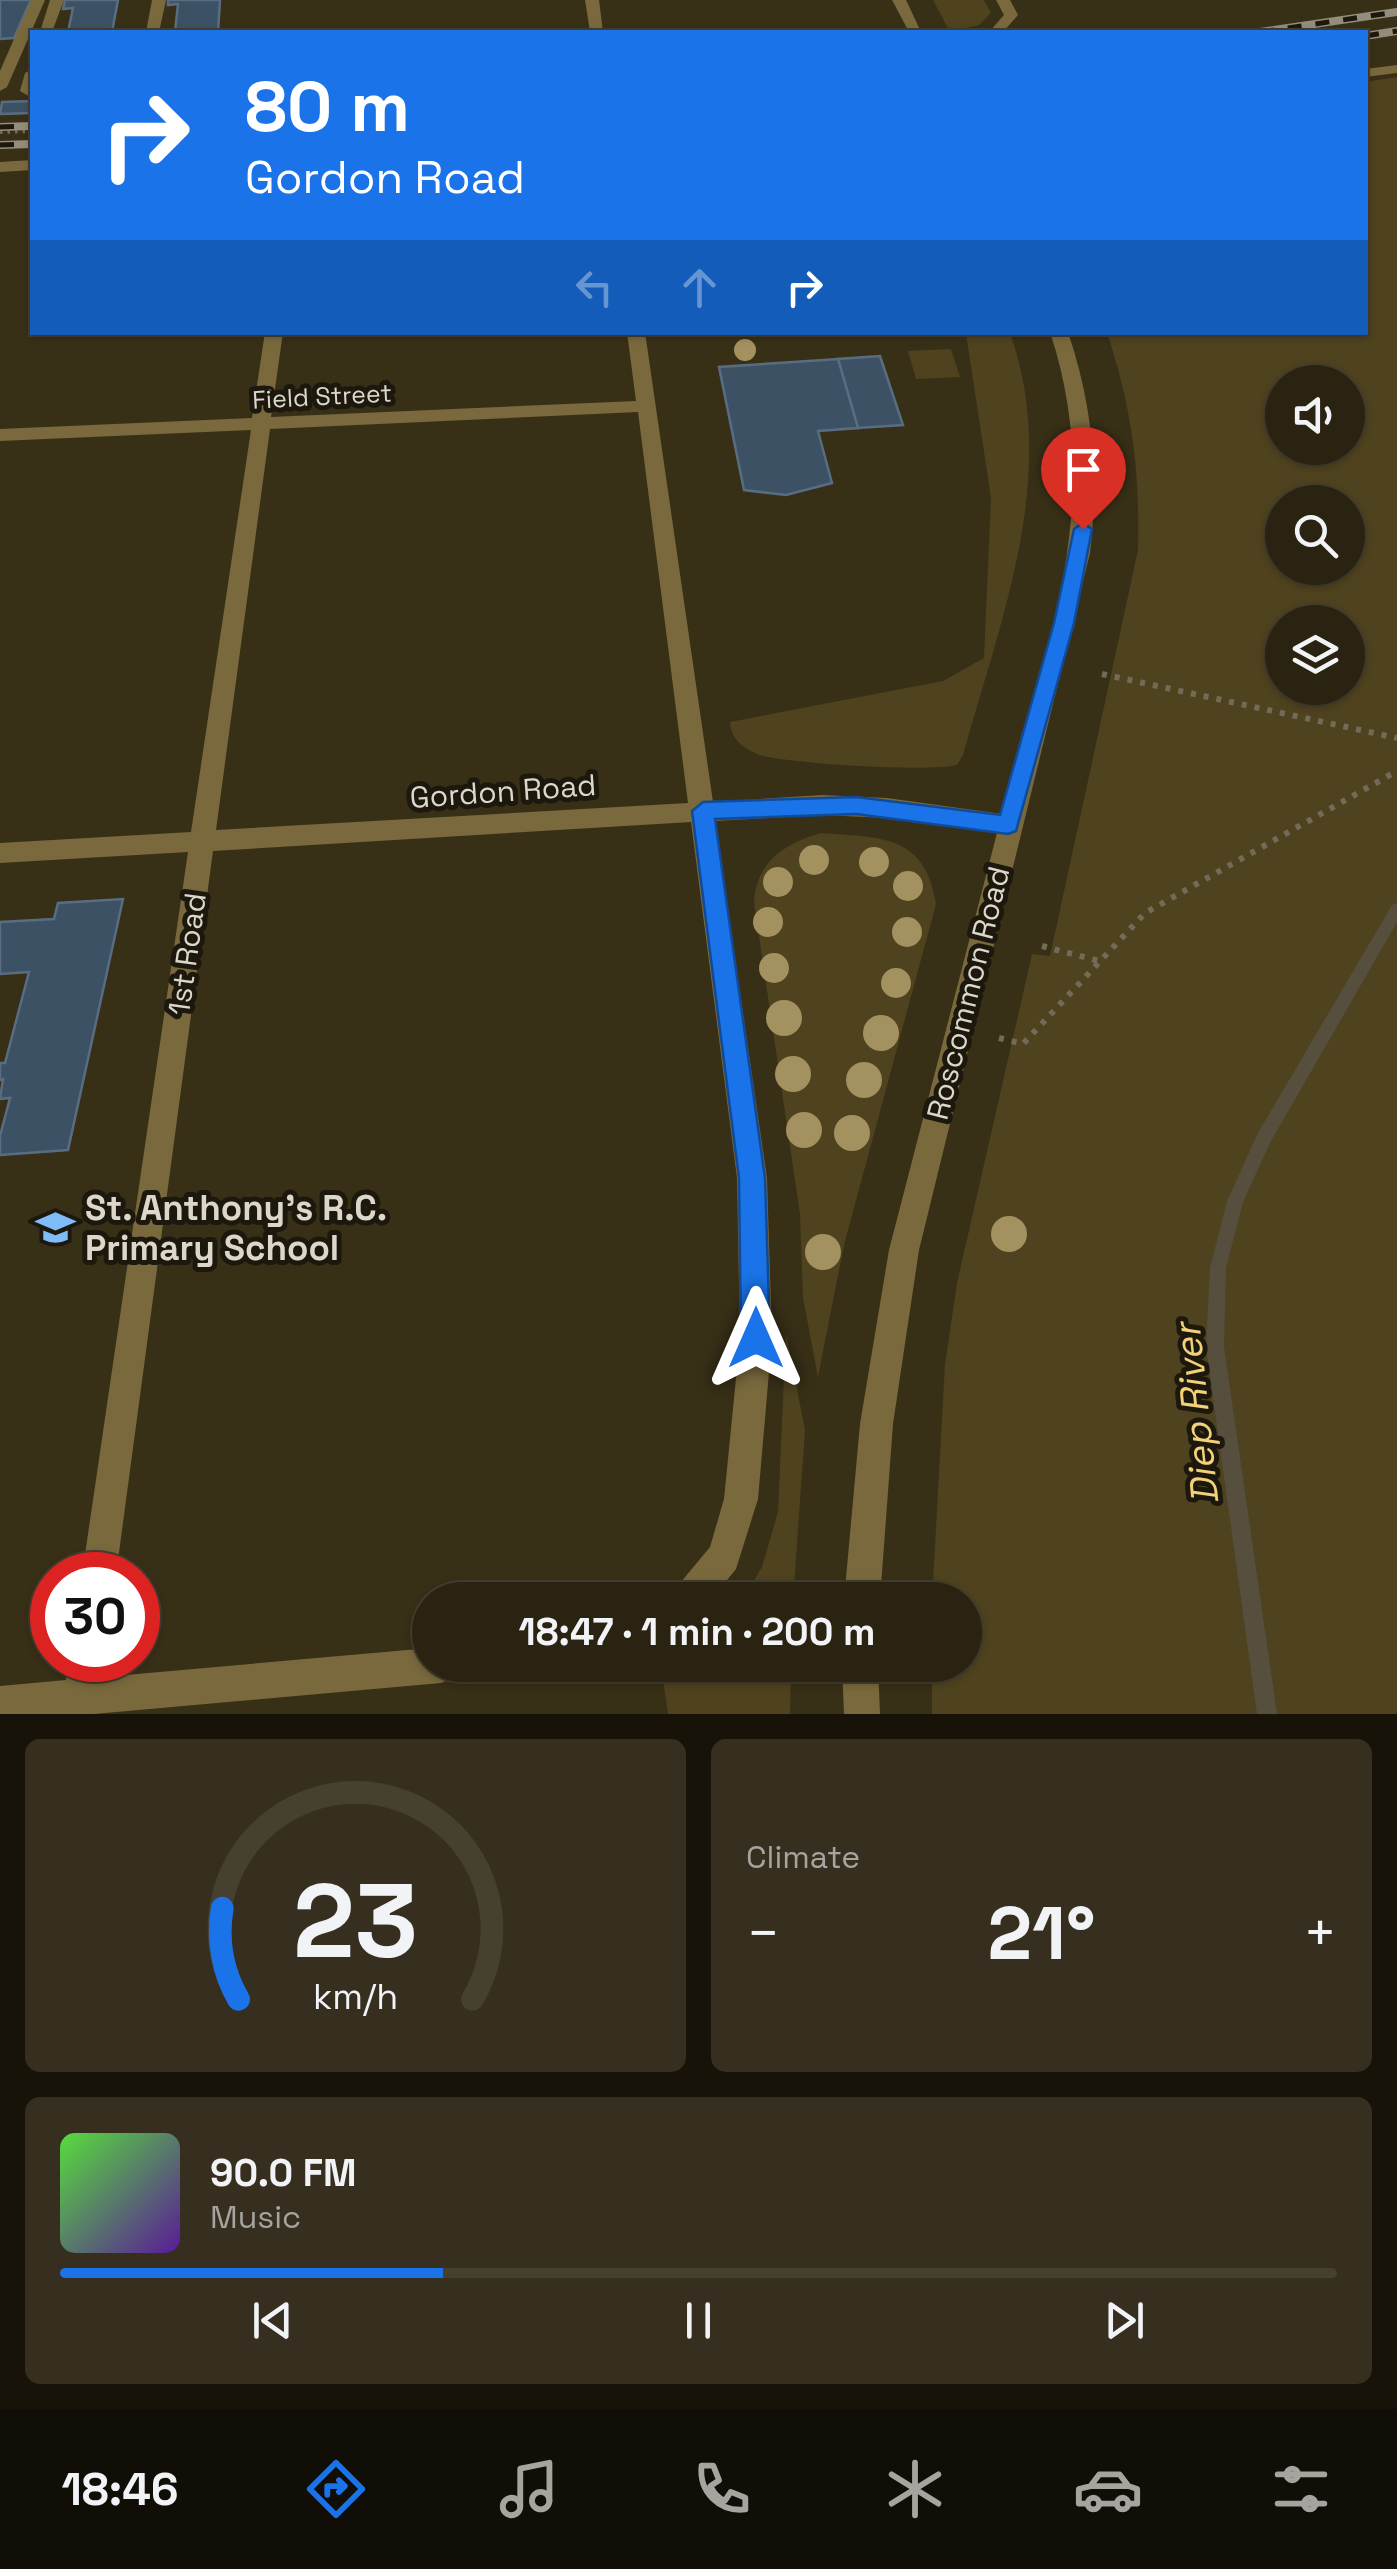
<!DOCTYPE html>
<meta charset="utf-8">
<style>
:root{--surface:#2a2311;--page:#362f1f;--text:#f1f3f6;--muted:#a5a49f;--line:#464031;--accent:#1a73e8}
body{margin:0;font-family:"Space Grotesk",sans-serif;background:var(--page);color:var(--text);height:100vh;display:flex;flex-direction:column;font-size:38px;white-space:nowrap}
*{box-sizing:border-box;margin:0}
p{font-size:32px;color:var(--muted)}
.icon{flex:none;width:55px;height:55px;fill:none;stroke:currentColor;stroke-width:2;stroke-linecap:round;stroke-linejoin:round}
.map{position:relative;height:1714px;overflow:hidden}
.side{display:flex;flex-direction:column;gap:25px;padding:25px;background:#171309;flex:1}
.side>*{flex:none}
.top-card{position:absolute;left:30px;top:30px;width:1338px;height:305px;border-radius:0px;box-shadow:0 2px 8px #0004,0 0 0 2px var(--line);background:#1a73e8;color:#fff;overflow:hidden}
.buttons{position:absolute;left:1265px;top:365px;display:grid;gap:20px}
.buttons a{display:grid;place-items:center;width:100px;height:100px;border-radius:50%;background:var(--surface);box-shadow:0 2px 8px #0004,0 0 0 2px var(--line);font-size:50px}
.speed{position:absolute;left:30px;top:1552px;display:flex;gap:20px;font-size:50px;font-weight:700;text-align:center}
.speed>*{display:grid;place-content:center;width:130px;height:130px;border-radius:50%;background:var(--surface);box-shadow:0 2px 8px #0004,0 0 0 2px var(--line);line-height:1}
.speed .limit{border:15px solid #d22;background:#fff;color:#111}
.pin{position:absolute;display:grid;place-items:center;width:85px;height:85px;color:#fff;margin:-102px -42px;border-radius:50% 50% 50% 0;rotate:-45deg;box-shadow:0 0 10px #0007}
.pin .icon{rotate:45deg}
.me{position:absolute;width:110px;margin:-55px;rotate:0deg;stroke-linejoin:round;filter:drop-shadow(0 0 8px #0008)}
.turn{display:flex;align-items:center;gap:35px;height:210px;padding:0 50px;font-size:45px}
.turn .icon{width:130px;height:130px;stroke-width:2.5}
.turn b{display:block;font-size:70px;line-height:85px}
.lanes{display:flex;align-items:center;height:95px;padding:0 50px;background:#0003;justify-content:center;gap:50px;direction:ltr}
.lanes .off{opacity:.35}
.big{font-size:75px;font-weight:800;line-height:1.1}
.side .tile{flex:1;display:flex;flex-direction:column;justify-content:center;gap:15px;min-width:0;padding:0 35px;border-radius:15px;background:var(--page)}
.side .dial{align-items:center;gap:0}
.dial svg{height:260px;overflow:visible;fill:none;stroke:var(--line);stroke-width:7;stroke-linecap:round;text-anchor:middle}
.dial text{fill:var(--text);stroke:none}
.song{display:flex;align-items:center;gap:30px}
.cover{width:120px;height:120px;border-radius:15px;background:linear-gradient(135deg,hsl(110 70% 55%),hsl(270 70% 35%))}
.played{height:10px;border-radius:5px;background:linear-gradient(90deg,var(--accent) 30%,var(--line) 30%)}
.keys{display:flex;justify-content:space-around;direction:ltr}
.heat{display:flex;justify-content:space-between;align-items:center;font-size:55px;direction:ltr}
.side .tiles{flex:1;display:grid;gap:25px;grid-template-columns:1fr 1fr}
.tile:last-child{grid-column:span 2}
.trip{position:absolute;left:412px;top:1582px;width:570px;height:100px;border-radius:50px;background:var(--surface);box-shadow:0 2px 8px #0004,0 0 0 2px var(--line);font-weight:800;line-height:100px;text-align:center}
.dock{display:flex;height:160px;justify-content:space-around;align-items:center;background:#110e07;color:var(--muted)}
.dock .icon{width:70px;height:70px}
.dock .selected{color:var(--accent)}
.dock b{font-size:45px;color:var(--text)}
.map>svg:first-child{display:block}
.green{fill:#4f421e;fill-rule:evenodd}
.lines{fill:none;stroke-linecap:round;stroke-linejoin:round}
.stream{fill:#564f3e;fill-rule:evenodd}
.building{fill:#3d5164;stroke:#596d82;stroke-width:2.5}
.path-far1{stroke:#736b57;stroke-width:4;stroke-dasharray:2.5 5;stroke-linecap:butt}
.path{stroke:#736b57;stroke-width:6;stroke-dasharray:5 8;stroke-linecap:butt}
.minor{fill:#79693d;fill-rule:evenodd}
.rail-casing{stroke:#948d7b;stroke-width:8}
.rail{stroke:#1c180d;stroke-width:5;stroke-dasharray:14;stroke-linecap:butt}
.tree{fill:#a49160}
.route{fill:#1a73e8;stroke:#114b97;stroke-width:2.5}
.labels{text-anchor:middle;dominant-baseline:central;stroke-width:10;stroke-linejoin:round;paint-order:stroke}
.far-street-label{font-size:25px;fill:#dcd7c9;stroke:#1c180d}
.street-label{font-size:30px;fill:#dcd7c9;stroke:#1c180d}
.near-poi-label{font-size:35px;font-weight:bold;fill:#dcd7c9;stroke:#1c180d;text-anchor:start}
.near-water-label{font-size:38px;font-style:italic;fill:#f2d177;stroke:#1c180d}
</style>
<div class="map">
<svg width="1397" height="1714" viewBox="0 0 1397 1714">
<rect width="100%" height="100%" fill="#382f17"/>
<!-- green -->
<g class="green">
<polygon points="933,0 984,0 991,13 979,25 950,32"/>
<path d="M1397 77V1714H932V1665H965V1600H932L945 1365 957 1283 1032 954 1050 956 1138 550C1140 471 1132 408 1107 333L1365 332V82ZM1348 382V448H1282V382ZM1348 502V568H1282V502ZM1348 622V688H1282V622Z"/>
<path d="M966 333H1010C1060 474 1001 618 963 755L957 765C929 772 788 764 760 755 744 749 731 740 730 722L943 681 984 658 991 498Z"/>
<polygon points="951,349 960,377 916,379 908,351"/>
<path d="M821 833C880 838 925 833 936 904L844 1245 818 1377 803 1298 800 1214 754 902C757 861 784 844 821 833Z"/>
<polygon points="786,1333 805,1430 793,1600 742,1600 762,1567 778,1512"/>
<polygon points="671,1665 791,1665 790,1714 668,1714 662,1672"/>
</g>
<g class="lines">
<!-- stream -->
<polygon class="stream" points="1397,903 1397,922 1270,1143 1243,1202 1226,1268 1224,1347 1277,1714 1257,1714 1206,1347 1210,1268 1227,1201 1258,1133 1392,905"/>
</g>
<!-- building -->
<g class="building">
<polygon points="0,0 31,0 14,38 0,39"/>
<polygon points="65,0 118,0 112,32 68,32 73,8 63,9"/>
<polygon points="168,0 220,0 218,32 175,32 178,4 168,5"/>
<polygon points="32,101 32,113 0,114 2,102"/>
<polygon points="880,356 903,425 858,428 838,359"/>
<polygon points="838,359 858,428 818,431 832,483 786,495 744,490 719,367"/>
<polygon points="123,899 68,1150 0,1155 0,1136 10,1098 0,1099 3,1079 0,1080 0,1063 5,1063 29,972 0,974 0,922 54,919 58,903"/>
</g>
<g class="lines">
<!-- path-far1 -->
<polyline class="path-far1" points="0,132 32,131"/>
<!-- path -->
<g class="path">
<polyline points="1102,674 1397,738"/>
<polyline points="1042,946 1099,961"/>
<polyline points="999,1038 1023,1044 1145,913 1397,771"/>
</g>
<!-- minor -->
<g class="minor">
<polygon points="31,0 45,0 7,87 0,91 0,71"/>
<polygon points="50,0 64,0 52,32 40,32"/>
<polygon points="152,0 166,0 159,32 146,32"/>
<polygon points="585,0 599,0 603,32 590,32"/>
<polygon points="892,0 906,0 921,32 909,32"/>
<polygon points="996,0 1010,0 1018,15 1003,32 989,32 1004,15"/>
<polygon points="1397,65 1397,73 1365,77 1365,69"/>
<polygon points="32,69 32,98 20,91 25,73"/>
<polygon points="32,160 32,170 0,172 0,162"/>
<path d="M265 332H283L271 417 636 401 627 332H645L713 802 822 795 887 798 1002 814C1045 647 1107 505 1050 332H1068C1093 406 1099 476 1090 553L919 1250 893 1424 880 1600H844L860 1424 889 1250 997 833 887 818 822 815 715 821 767 1178 772 1338 758 1499 736 1569 711 1600H670L676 1588 710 1547 724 1499 740 1338 737 1178 691 822 213 851 116 1575H82L188 852 0 863V843L191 832 251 430 0 441V429L252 418ZM638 412 688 803 216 830 270 429Z"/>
<polygon points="430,1648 430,1665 459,1665 454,1678 441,1683 94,1714 0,1714 0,1686 66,1680 69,1660 105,1660 103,1677"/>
<polygon points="842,1665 878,1665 880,1714 844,1714"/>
</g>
<defs>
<g id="rail">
<polyline points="1260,32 1397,12"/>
<polyline points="1365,36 1397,31"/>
<polyline points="0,127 32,126"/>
<polyline points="0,145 32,144"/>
</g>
</defs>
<!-- rail casing -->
<use href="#rail" class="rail-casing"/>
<!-- rail -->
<use href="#rail" class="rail"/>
</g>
<!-- trees -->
<g class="tree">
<circle cx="745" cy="350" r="11"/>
<circle cx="814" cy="860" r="15"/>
<circle cx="874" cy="862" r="15"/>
<circle cx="778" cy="882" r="15"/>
<circle cx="908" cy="886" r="15"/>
<circle cx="768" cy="922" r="15"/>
<circle cx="907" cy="932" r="15"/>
<circle cx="774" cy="968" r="15"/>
<circle cx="896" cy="983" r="15"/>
<circle cx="784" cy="1018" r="18"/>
<circle cx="881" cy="1033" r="18"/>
<circle cx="793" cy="1074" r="18"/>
<circle cx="864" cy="1080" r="18"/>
<circle cx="804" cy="1130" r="18"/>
<circle cx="852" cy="1133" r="18"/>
<circle cx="1009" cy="1234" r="18"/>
<circle cx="823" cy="1252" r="18"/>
</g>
<!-- route -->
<polygon class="route" points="1083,523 1092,529 1074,623 1016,831 1008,834 856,814 715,819 765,1178 770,1338 766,1348 756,1352 746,1348 741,1338 739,1178 692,811 703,802 856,797 1000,815 1054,623 1074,529"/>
<!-- icons -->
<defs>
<symbol id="school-bare" viewBox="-9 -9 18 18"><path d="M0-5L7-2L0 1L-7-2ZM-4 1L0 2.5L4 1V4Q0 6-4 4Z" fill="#7fbdf9" stroke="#1c180d" stroke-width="2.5" paint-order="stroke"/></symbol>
</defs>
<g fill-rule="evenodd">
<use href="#school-bare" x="28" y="1200" width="55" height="55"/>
</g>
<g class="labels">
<!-- far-street labels -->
<g class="far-street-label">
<text transform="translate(322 396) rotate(-3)">Field Street</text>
</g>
<!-- street labels -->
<g class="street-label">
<text transform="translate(503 791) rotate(-4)">Gordon Road</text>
<text transform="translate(187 954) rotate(-82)">1st Road</text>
<text transform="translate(968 993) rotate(-76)">Roscommon Road</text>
</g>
<!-- near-poi labels -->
<g class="near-poi-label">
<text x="85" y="1208">St. Anthony's R.C.<tspan x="85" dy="40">Primary School</tspan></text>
</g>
<!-- near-water labels -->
<g class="near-water-label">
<text transform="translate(1196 1414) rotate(-96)">Diep River</text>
</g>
</g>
</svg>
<div class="buttons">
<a><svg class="icon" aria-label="sound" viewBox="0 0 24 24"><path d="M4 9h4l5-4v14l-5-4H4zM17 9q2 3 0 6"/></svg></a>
<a><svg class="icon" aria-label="search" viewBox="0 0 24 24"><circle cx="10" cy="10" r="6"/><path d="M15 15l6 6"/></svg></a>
<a><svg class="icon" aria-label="layers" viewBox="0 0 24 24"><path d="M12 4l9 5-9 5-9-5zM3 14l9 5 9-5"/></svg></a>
</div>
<div class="speed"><div class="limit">30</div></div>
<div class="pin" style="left:1083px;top:529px;background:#d93025"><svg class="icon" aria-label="arrive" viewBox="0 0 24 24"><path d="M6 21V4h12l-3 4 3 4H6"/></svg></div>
<svg class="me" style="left:756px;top:1338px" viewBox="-20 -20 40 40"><path d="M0-17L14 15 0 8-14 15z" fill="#1a73e8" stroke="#fff" stroke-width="4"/></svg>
<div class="trip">18:47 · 1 min · 200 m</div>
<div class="top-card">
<div class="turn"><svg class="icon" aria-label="right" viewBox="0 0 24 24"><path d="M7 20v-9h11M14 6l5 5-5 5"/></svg><div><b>80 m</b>Gordon Road</div></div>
<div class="lanes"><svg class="icon off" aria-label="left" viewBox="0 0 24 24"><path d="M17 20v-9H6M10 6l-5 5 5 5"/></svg><svg class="icon off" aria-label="ahead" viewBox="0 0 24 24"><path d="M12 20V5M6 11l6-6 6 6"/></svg><svg class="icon" aria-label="right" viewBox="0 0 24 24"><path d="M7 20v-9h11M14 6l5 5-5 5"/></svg></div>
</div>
</div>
<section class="side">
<div class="tiles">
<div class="tile dial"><svg viewBox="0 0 100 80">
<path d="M14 69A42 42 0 1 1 86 69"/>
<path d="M14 69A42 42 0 0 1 9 41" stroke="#1a73e8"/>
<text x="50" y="56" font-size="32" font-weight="700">23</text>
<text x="50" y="72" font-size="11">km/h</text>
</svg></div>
<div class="tile"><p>Climate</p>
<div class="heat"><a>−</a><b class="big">21°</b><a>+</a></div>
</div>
<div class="tile">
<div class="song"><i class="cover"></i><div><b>90.0 FM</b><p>Music</p></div></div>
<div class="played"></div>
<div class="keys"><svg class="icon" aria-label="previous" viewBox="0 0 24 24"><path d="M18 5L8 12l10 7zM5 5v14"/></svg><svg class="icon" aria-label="pause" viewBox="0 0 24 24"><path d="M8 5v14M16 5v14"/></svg><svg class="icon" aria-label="next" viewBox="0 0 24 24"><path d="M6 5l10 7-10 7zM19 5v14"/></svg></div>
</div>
</div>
</section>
<nav class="dock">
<b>18:46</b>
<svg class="icon selected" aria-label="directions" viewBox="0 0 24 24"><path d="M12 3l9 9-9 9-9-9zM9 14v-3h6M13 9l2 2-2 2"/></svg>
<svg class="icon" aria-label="music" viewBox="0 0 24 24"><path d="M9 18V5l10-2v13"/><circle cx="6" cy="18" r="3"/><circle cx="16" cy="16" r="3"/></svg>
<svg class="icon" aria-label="phone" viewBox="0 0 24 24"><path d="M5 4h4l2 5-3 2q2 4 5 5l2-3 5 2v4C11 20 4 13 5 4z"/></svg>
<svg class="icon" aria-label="climate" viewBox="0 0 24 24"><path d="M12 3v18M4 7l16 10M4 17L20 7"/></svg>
<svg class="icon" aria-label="car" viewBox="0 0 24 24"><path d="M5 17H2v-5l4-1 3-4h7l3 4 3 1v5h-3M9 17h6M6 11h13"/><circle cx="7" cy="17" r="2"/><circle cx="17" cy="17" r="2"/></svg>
<svg class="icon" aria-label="filters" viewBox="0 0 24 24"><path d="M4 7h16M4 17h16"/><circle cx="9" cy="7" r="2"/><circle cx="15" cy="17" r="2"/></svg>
</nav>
